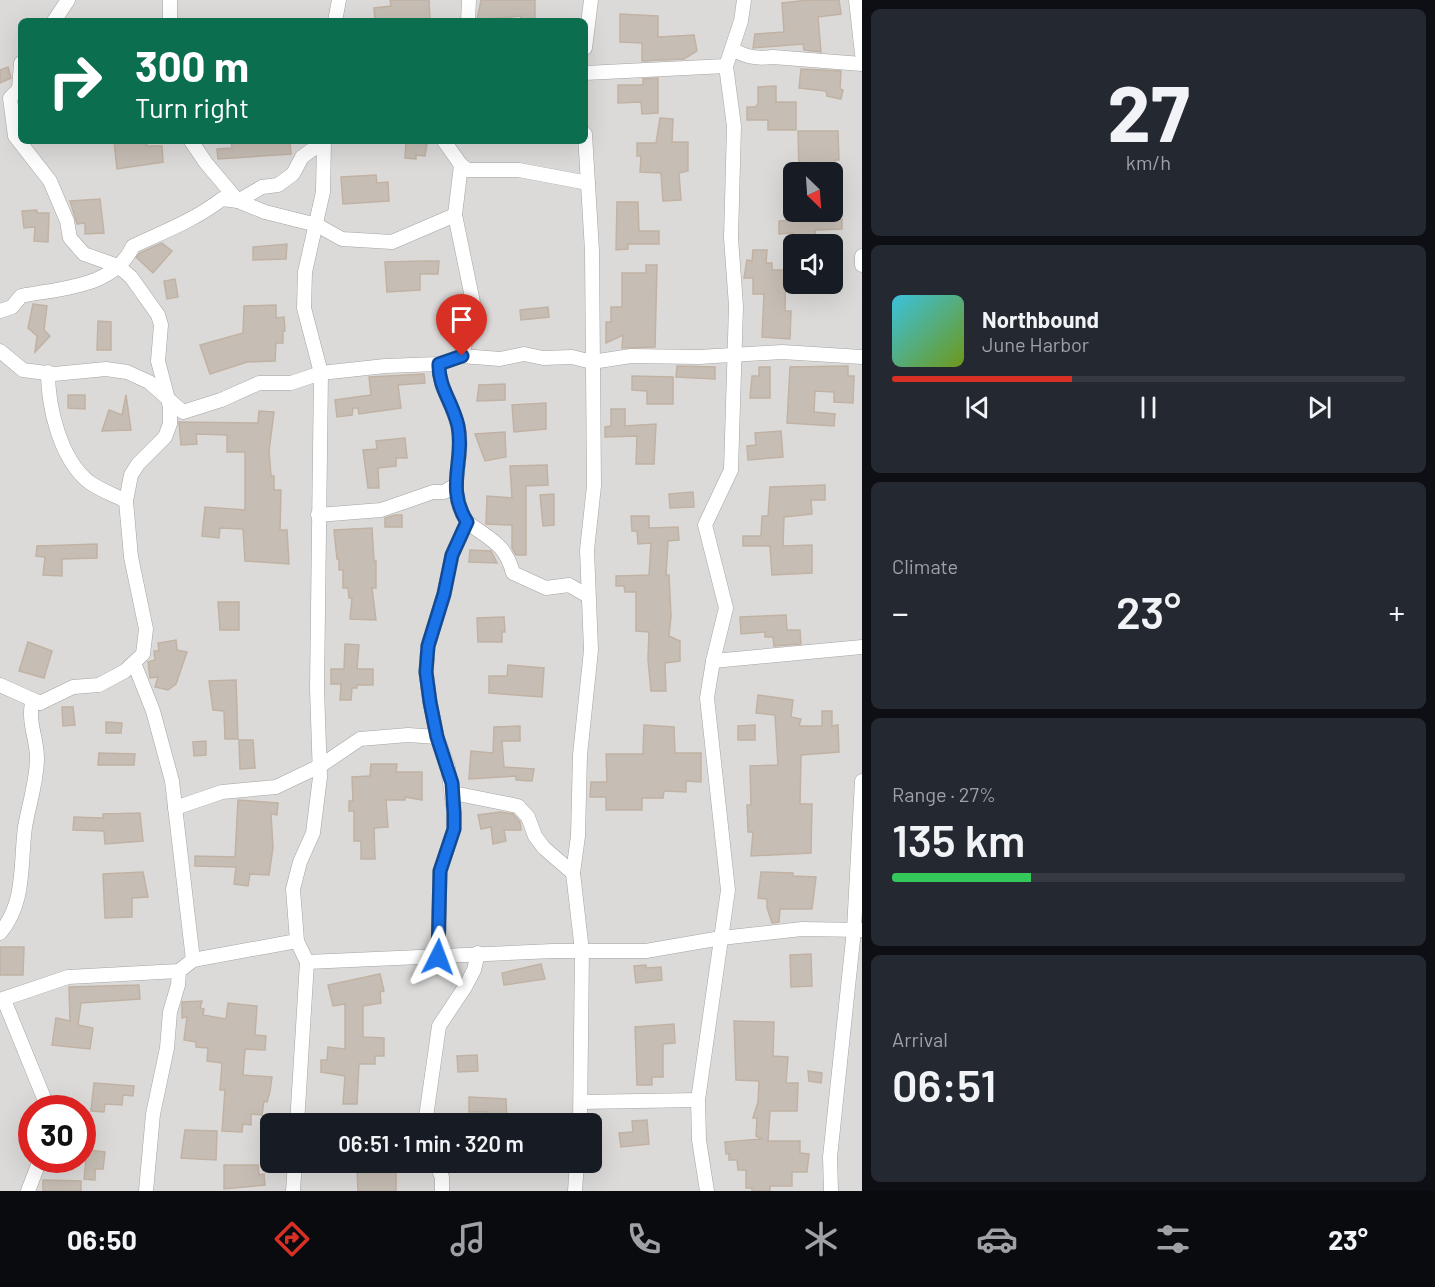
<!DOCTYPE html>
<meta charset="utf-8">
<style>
:root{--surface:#171b24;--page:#242831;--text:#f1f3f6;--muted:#9ea1a6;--line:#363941;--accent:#d93025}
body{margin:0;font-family:Barlow,sans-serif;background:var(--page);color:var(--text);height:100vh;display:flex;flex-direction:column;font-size:22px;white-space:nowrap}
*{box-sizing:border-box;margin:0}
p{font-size:20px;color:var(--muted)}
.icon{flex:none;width:33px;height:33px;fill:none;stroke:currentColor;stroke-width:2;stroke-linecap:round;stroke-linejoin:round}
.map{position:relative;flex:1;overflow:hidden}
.side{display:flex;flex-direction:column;gap:9px;padding:9px;background:#0d0f14;width:573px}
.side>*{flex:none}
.top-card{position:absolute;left:18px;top:18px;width:570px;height:126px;border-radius:9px;box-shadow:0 6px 24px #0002;background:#0b6e4f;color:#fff;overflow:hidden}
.needle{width:39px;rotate:155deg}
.fabs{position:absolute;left:783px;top:162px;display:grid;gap:12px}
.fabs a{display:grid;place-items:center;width:60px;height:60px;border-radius:9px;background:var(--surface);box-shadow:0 6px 24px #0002;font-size:30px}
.speed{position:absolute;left:18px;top:1095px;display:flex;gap:12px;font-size:30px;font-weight:700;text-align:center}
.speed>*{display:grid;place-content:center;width:78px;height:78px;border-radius:50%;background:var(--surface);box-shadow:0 6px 24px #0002;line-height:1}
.speed .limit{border:9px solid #d22;background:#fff;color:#111}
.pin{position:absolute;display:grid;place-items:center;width:51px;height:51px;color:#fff;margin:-62px -26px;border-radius:50% 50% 50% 0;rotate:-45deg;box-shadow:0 0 6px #0007}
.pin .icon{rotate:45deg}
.me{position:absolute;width:66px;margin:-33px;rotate:3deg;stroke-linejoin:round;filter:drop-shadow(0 0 4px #0008)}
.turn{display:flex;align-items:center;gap:21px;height:126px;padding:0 18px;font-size:27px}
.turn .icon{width:78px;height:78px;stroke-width:2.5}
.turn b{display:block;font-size:42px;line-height:51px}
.big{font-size:45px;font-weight:600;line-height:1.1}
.side .tile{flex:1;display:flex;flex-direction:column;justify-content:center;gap:9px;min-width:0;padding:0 21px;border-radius:9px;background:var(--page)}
.side .dial{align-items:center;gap:0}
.dial b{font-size:78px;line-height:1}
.song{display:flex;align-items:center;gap:18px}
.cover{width:72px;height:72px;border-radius:9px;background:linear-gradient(135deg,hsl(190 70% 55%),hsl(80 70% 35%))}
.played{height:6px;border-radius:3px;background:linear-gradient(90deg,var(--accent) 35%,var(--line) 35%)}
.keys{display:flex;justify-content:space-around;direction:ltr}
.heat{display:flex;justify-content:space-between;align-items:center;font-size:33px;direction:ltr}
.charge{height:9px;border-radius:4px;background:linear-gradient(90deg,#34c759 27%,var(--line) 0)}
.trip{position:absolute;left:260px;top:1113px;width:342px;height:60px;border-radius:9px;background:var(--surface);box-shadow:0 6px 24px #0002;font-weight:600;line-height:60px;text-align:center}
.tab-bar{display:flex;height:96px;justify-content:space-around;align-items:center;background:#090b0e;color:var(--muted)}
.tab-bar .icon{width:42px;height:42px}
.tab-bar .selected{color:var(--accent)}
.tab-bar b{font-size:27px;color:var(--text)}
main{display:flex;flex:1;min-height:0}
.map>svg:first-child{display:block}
.residential{fill:#dbdad9;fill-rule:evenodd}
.building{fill:#c6beb5;stroke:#c1b2a3;stroke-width:1.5}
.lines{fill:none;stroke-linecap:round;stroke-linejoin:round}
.street-casing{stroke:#a4a4a4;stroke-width:15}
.street{stroke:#fff;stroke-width:14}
.route-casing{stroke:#114b97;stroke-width:15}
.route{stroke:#1a73e8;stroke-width:10}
</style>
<main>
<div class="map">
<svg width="862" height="1191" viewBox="0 0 862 1191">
<rect width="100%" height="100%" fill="#eeebe2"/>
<!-- residential -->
<path class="residential" d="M0 0H862V1191H0ZM21 21H585V141H21ZM794 172H832V212H794ZM794 244H832V284H794ZM32 1108H82V1160H32ZM270 1124H591V1162H270Z"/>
<!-- building -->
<g class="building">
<polygon points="390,0 429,0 430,21 375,21 374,8 391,6"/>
<polygon points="481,0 535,0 535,21 521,21 521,16 477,20"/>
<polygon points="808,0 839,0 841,14 818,17 821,52 804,50 803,44 753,48 755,34 784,32 782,3"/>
<polygon points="620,14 658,16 658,37 694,35 697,51 684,59 642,61 642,43 620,42"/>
<polygon points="8,67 11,78 0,83 0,70"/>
<polygon points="801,69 841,71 840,89 843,90 841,99 827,96 826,91 799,88"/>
<polygon points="658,78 658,113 642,114 641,102 618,103 618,85 643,85 643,79"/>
<polygon points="776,86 776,102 796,102 796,130 768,130 768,120 747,120 747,107 756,107 758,103 758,87"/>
<polygon points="660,118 673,119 672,142 688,142 688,171 679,173 681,200 663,201 661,173 640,172 641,156 637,156 637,143 656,143"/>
<polygon points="798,131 838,131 839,160 835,160 835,172 799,172"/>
<polygon points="114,141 146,141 147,146 162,146 163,162 117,169"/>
<polygon points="231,141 290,143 291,154 218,159 217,149 232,148"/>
<polygon points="406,142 427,144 425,156 416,155 416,159 405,158"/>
<polygon points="376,175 377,183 388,182 389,201 343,204 341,177"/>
<polygon points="100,199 104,233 85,234 85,223 77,224 70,201"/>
<polygon points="617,202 638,202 639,231 659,231 659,244 628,244 628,249 616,250"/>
<polygon points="37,210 37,213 49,213 48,242 34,241 35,227 24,228 22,211"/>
<polygon points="799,212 835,212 835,220 842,219 842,229 815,230 816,244 793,244 793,233 779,234 779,221 799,220"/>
<polygon points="162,243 172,251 153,273 136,257 140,253"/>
<polygon points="287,244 286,259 253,260 253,247"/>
<polygon points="753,250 767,250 766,263 772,263 772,270 786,270 785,311 791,311 790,339 762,337 764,294 753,294 753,278 744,278 747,260 752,261"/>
<polygon points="423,261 439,261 438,274 420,274 420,290 387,292 385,262"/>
<polygon points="646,265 657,265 655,347 622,348 623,335 606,343 606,322 611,322 611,307 622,307 622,273 646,273"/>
<polygon points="175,279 178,297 167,299 164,281"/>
<polygon points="33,304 47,306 44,330 50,336 35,352 37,336 28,328"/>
<polygon points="276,305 276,318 284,317 285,331 283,331 283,343 276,343 275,361 247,362 210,374 200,345 243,333 244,306"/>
<polygon points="548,307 549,317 521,320 520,310"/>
<polygon points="98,321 111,322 111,350 97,350"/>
<polygon points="677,366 715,367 715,379 676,377"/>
<polygon points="848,366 848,376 854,376 853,403 834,402 834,392 815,391 814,412 835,414 834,426 787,423 790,367"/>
<polygon points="759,367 770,367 770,398 750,398 752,376 759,376"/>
<polygon points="424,374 425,383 398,385 401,408 359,414 358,408 353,408 352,415 337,417 335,400 371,395 369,377"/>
<polygon points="632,376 673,377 673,404 647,404 647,391 632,390"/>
<polygon points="505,384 505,400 477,401 479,385"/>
<polygon points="68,395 85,395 85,409 68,408"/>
<polygon points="126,395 131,430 102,431 109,410 122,415"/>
<polygon points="546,403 546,429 514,432 512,405"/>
<polygon points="611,409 625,409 625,426 656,424 654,464 636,464 637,436 605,437 605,427 611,426"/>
<polygon points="259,411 274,412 269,451 271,476 274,476 274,490 281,490 280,530 287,530 289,564 245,561 243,529 220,528 219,538 202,536 205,507 245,510 245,452 227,452 227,435 196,434 197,444 181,445 179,422 258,423"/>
<polygon points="781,431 783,457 748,460 747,446 756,445 755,433"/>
<polygon points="505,432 506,457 485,461 475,434"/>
<polygon points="405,438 407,458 396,458 396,466 378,468 379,488 368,488 363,450 377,449 376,441"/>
<polygon points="547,465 548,485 526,486 526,555 516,555 512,548 512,525 486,524 487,496 512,498 510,466"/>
<polygon points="825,485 825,500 811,500 812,514 784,517 783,546 812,545 812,573 772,575 770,546 743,546 743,536 761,536 762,516 768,516 770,487"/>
<polygon points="693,492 694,507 670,508 669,494"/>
<polygon points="554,494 554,525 543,526 540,495"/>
<polygon points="395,515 402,515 402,527 385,527 385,518"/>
<polygon points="631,516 649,516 649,528 678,527 679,540 668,541 666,575 669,575 671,616 669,636 680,641 680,661 665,663 666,691 651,691 648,660 649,632 636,631 636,592 625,592 624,586 616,586 616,576 649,575 651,543 638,544 637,531 632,531"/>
<polygon points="372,528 374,561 376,561 376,588 372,588 376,620 350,619 352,598 349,598 348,588 343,588 343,570 339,570 339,559 337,559 334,530"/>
<polygon points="97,544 97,558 62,559 62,576 43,575 45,557 36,556 37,546"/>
<polygon points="470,550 491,551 497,563 469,562"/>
<polygon points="218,602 239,602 239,630 220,630"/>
<polygon points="786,615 787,630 800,630 801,644 774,646 773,637 765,637 765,632 741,634 740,617"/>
<polygon points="504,617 505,632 502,632 502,642 478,642 477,618"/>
<polygon points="176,640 177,650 187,652 176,684 168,690 155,687 158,677 150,678 148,662 155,660 154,651 159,651 158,643"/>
<polygon points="28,642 52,651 44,678 19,671"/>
<polygon points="345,644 359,645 357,669 373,669 373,685 357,685 357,688 352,688 351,700 340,700 341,684 331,684 331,669 344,669"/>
<polygon points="508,665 544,668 542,697 489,693 489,676 507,676"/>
<polygon points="236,680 238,739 225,739 224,711 213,710 209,681"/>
<polygon points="758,695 793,700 791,717 801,719 799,726 822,726 822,711 832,711 832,726 838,725 839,752 801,755 800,804 812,804 811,853 751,856 753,832 748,832 747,805 751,805 750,766 778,765 775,715 756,713"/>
<polygon points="62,707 73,707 75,725 63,726"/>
<polygon points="106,722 122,723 121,733 106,733"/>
<polygon points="644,725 674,727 675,753 701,753 701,782 686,781 686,792 664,791 663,798 642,798 642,810 606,810 606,797 590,797 591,782 607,782 606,754 643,754"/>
<polygon points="755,725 755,740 738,740 738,726"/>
<polygon points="520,726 520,741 502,741 504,767 534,769 532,781 516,780 516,776 469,779 471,751 493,753 494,727"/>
<polygon points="239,740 253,740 255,768 240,769"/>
<polygon points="206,741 206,755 194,756 193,742"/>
<polygon points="99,753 135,754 134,765 98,765"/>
<polygon points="371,764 397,764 396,772 422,772 422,800 405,797 405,800 386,800 388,827 374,828 375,859 361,859 361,841 354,841 354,811 349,811 349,801 353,801 352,777 370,776"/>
<polygon points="238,800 278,803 277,815 271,814 273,847 269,875 250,874 248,886 234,884 236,867 195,866 195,856 235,857"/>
<polygon points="500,812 513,814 520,822 521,830 504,830 506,841 493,844 491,827 481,829 478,815"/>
<polygon points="140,813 143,841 105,844 104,831 73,830 74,817 103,818 103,814"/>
<polygon points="143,872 148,897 132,898 132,917 105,918 103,874"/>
<polygon points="761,872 793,873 793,876 816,877 812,909 780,909 779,922 772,923 767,908 767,899 758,898"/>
<polygon points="0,947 24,947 23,975 0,975"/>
<polygon points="811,954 812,986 791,987 790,955"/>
<polygon points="541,964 545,979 504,985 502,973"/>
<polygon points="646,965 646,968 661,967 662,980 636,983 634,966"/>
<polygon points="380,974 384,991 380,992 381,1003 363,1006 363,1037 384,1038 384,1056 375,1056 375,1064 359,1064 357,1104 343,1104 345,1076 321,1072 321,1060 327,1060 328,1047 345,1049 345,1004 333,1006 328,985"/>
<polygon points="139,985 140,999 81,1003 78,1025 93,1028 90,1049 52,1045 56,1018 70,1021 69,987"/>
<polygon points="202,1001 200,1008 204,1009 203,1015 226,1019 228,1003 257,1006 255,1035 266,1036 265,1050 245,1049 243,1075 272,1077 270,1091 267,1102 264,1101 262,1115 251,1114 251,1125 243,1124 242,1132 222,1131 225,1090 220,1090 222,1063 207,1061 208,1048 196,1047 196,1042 184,1040 187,1017 182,1018 182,1002"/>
<polygon points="734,1021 774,1022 773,1056 788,1057 786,1083 798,1083 797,1111 770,1111 768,1141 800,1141 800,1153 809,1154 807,1172 792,1172 792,1186 770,1186 770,1191 752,1191 752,1188 746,1188 746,1170 738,1170 737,1160 729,1160 729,1154 726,1154 725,1142 762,1139 756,1136 757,1118 753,1118 758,1102 759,1081 736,1080"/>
<polygon points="674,1024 675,1043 663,1044 663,1077 652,1077 652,1085 637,1085 635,1027"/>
<polygon points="477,1055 478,1071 458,1072 457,1056"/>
<polygon points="808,1071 822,1073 821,1083 809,1081"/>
<polygon points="94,1083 134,1086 133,1096 123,1095 122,1105 105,1104 104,1112 91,1111"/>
<polygon points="469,1097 506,1099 507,1124 487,1124 487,1112 469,1112"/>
<polygon points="647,1120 649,1144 621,1147 619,1133 633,1132 632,1121"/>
<polygon points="185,1130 217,1131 216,1160 181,1158"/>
<polygon points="87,1150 105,1152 103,1169 95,1169 95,1180 84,1179"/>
<polygon points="224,1165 258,1165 259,1175 264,1174 265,1185 224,1189"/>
<polygon points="357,1168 396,1168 396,1191 358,1191"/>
<polygon points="43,1180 81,1181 81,1191 43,1191"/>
</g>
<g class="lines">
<defs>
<g id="street">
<polyline points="170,0 170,21"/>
<polyline points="856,0 862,54"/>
<polyline points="54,21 68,0"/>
<polyline points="335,21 339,0"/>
<polyline points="468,21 469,0"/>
<polyline points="585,48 591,0"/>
<path d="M732 49C746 57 756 59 773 57L862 64"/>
<polyline points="585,73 726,66"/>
<polyline points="191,141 206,163 238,201 265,212 317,225 342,239 392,242 455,215"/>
<polyline points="444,141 461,165 468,170 519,170 588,183"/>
<polyline points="461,165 455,215 474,307 462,356"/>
<polyline points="862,256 862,265"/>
<path d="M0 311 12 307 21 296C60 288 114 288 133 246 163 232 195 220 222 199L238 201 262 187 278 185 293 174 302 157 324 141"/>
<polyline points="0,351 23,370 54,374 106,369 127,372 149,382 183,412 221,400 259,383 291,383 321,373 385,366 439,364 462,356 500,359 524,354 543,358 572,357 592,362 631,356 699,357 782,352 862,357"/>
<path d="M48 372C48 407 60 459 89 482 100 490 114 495 126 501"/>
<polyline points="318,515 381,510 433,492 444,492 454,486"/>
<path d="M467 522C490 540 505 543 513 573L546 588 569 585 588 596"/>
<polyline points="713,661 862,647"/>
<polyline points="134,663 153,711 172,781 193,960"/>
<polyline points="0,685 40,703"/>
<polyline points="453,793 518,806 528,817 535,836 544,848 573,873"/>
<polyline points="175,808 222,792 276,787 320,766 360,739 408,735 437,737"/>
<path d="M0 933C26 902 20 864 25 827 29 804 37 781 37 758 37 739 28 723 32 703H40L73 687 99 685 125 671 143 654 146 629 131 557 126 501 131 475 138 464 165 437 170 424V407L158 361 161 325 158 315 131 277 118 266 84 254 70 238 67 221 50 181 15 136 10 98 19 89 21 63"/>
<polyline points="297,941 293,889 300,862 313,833 320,777 317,689 321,373 304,308 305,272 323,192 324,141"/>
<path d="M438 957 440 871 454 829V813L448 767 437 737 430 702 426 672 428 646 444 594 452 555 467 522C445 488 464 465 459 431 455 406 438 388 439 364"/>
<polyline points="0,1000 68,977 179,971 193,960 297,941 307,962 553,951 646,951 721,938 802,929 862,930"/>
<polyline points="4,1000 48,1108"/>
<polyline points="581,1102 698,1100"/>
<polyline points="297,1124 307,962"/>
<polyline points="425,1124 439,1026 465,987 474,970 478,953"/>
<polyline points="580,1124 582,951 573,873 578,836 580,755 591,650 587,550 594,486 592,251 585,134"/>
<polyline points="435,1162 442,1177 442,1191"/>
<polyline points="28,1191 40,1160"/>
<polyline points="146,1191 153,1114 167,1048 170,1012 178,985 179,971"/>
<polyline points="293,1191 295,1162"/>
<polyline points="575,1191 577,1162"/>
<polyline points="707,1191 699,1140 698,1100 728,890 707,698 713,661 726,608 705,525 731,470 736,306 731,238 734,126 726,66 741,21 744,0"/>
<polyline points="831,1191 830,1157 854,930 862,781"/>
</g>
</defs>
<!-- street casing -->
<use href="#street" class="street-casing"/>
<!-- street -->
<use href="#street" class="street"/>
</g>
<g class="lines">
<defs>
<path id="route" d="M438 957 440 871 454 829V813L452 783 437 737 430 702 426 672 428 646 444 594 452 555 467 522C445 487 465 461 458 426 453 403 438 387 439 364L462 356"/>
</defs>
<!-- route casing -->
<use href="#route" class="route-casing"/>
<!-- route -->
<use href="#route" class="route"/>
</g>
</svg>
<div class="fabs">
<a><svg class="needle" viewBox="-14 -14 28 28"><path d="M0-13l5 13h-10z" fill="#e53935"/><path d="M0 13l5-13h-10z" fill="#9ea1a6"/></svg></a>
<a><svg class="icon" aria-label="sound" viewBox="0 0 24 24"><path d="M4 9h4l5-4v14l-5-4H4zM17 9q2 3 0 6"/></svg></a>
</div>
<div class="speed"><div class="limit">30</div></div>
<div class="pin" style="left:462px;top:356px;background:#d93025"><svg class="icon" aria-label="arrive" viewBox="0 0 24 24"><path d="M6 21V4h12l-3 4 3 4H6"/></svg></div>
<svg class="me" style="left:438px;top:957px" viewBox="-20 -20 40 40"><path d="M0-17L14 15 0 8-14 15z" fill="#1a73e8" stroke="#fff" stroke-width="4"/></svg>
<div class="trip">06:51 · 1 min · 320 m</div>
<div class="top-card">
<div class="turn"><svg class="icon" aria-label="right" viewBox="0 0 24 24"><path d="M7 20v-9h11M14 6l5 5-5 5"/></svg><div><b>300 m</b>Turn right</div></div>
</div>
</div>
<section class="side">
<div class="tile dial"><b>27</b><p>km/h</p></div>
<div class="tile">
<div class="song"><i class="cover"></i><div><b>Northbound</b><p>June Harbor</p></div></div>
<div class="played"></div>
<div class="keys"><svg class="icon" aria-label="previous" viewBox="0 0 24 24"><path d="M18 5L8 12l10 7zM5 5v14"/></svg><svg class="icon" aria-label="pause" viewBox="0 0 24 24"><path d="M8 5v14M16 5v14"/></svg><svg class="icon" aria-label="next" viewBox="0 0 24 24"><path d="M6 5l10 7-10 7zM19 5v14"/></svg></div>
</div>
<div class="tile"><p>Climate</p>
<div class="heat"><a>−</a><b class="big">23°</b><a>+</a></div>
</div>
<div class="tile"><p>Range · 27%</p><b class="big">135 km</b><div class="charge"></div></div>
<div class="tile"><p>Arrival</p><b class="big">06:51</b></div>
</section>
</main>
<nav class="tab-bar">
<b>06:50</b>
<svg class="icon selected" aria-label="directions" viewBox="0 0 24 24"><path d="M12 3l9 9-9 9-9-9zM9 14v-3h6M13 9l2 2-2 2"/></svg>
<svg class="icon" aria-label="music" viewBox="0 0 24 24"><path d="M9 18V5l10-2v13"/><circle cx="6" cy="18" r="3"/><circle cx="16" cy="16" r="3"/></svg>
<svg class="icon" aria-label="phone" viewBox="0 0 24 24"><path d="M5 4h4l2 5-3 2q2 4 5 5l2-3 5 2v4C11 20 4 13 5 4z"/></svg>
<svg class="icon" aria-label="climate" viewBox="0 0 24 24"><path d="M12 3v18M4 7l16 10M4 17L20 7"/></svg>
<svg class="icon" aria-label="car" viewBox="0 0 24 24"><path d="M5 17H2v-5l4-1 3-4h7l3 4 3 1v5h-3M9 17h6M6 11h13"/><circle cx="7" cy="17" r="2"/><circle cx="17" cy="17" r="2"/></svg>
<svg class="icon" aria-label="filters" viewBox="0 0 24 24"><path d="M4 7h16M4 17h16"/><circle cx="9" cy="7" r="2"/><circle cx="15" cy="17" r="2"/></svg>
<b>23°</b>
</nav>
